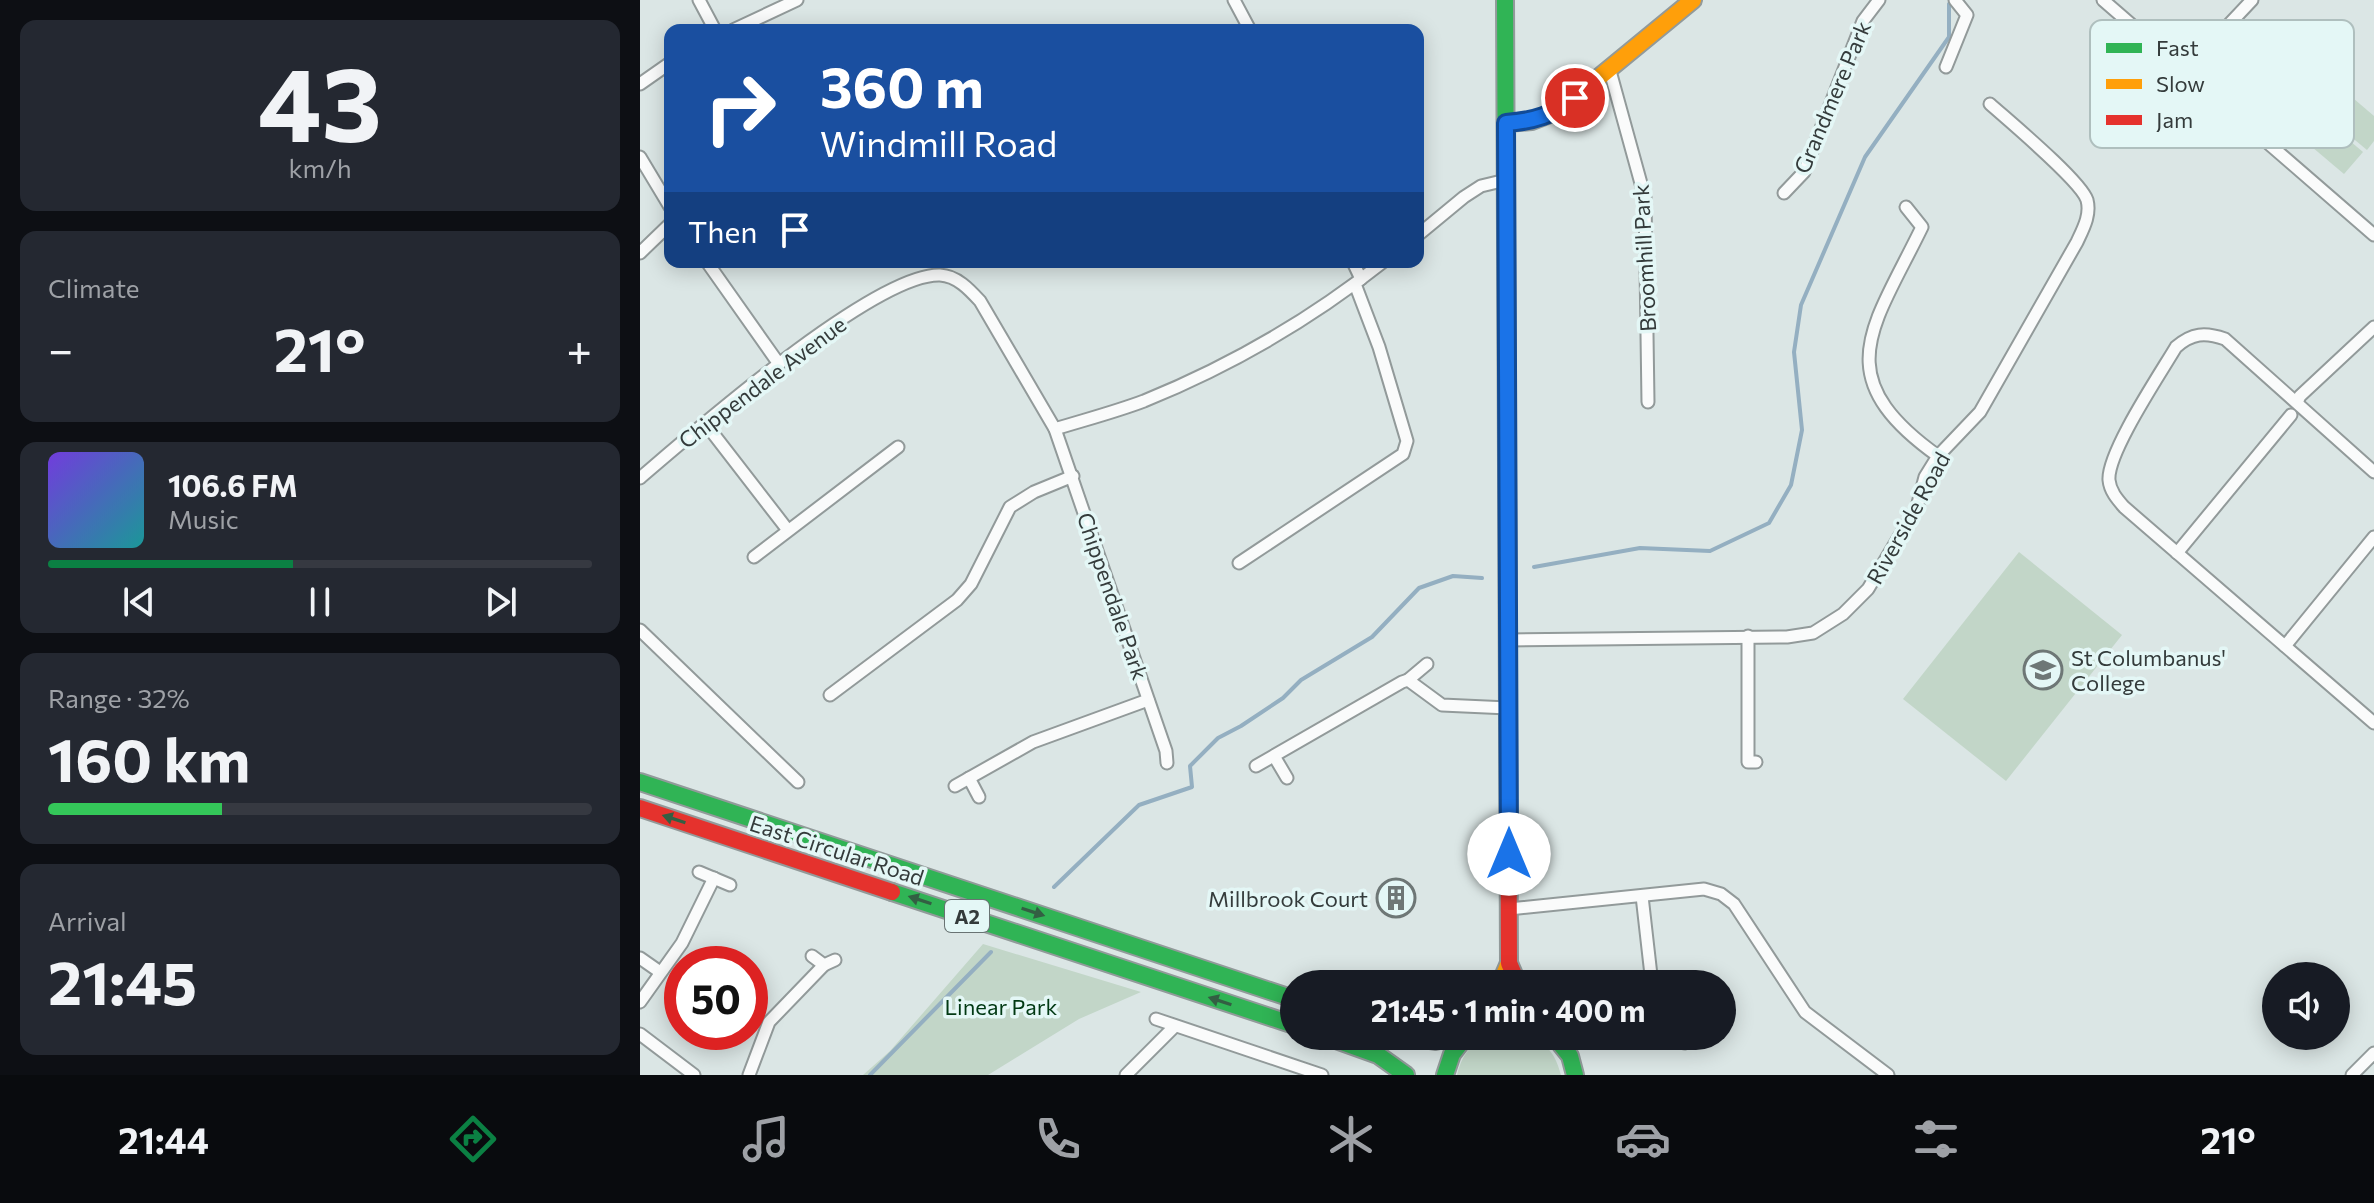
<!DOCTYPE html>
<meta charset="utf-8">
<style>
:root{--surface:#171b24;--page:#242831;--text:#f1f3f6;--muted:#9ea1a6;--line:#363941;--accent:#0b8043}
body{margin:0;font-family:Commissioner,sans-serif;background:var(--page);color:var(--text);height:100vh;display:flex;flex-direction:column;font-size:30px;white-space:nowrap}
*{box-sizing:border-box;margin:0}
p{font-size:26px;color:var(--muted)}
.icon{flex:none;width:44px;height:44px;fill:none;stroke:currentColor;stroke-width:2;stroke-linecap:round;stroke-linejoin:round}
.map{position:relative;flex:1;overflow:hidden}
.drawer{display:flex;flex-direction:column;gap:20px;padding:20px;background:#0d0f14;width:640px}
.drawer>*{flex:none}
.guide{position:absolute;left:24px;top:24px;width:760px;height:244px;border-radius:16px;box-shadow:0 4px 20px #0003;background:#1a4fa0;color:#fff;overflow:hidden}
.buttons{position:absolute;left:1622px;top:962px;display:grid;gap:16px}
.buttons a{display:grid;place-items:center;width:88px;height:88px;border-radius:50%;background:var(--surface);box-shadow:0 4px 20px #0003;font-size:40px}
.speed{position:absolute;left:24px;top:946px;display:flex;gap:16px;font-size:40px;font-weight:700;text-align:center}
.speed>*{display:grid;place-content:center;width:104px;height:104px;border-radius:50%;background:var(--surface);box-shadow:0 4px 20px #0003;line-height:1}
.speed .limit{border:12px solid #d22;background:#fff;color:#111}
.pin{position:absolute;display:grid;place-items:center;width:68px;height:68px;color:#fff;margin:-34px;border:4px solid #fff;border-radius:50%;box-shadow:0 2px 8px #0007}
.me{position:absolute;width:88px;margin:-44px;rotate:0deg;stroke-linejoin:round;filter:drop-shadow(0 0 6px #0008)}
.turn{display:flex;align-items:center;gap:28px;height:168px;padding:0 24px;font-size:36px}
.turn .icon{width:104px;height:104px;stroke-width:2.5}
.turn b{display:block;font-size:56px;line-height:68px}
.then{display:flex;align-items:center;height:76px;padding:0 24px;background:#0003;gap:16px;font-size:30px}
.big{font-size:60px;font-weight:700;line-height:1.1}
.drawer .widget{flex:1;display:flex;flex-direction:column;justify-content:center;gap:12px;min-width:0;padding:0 28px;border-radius:16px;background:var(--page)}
.drawer .dial{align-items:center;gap:0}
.dial b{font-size:104px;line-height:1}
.song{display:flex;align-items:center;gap:24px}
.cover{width:96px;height:96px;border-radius:12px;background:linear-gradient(135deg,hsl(260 70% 55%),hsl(180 70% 35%))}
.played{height:8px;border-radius:4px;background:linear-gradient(90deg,var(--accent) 45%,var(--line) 45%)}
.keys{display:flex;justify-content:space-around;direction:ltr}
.heat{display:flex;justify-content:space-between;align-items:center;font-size:44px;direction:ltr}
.charge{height:12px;border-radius:6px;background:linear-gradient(90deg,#34c759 32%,var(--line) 0)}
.trip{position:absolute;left:640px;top:970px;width:456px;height:80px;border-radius:40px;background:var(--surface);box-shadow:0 4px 20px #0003;font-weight:700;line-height:80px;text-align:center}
.menu{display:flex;height:128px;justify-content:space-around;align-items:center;background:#090b0e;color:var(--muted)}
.menu .icon{width:56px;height:56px}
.menu .current{color:var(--accent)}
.menu b{font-size:36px;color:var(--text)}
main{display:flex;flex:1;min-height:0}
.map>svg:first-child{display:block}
.green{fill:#c2d6c8}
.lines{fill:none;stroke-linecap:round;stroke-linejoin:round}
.stream{stroke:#94afc1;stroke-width:4}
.street-casing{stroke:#929a9a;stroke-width:15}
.fast-casing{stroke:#929a9a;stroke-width:20}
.slow-casing{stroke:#929a9a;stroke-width:20}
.jam-casing{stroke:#929a9a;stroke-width:20}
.street{stroke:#fafbfb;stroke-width:11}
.fast{stroke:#30b455;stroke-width:16}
.slow{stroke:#ff9f0a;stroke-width:16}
.jam{stroke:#e5322d;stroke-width:16}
.oneway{fill:#335f43}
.route-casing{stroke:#114b97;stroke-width:20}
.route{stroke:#1a73e8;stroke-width:14}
.labels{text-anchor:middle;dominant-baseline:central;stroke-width:7;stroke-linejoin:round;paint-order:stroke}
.shield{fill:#e4f7f6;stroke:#697373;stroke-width:2}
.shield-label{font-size:20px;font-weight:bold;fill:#343b3b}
.street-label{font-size:22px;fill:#343b3b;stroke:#e4f7f6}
.poi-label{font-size:22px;fill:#343b3b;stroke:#e4f7f6;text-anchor:start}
.park-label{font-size:22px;fill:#013913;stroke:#e4f7f6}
.key{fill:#e4f7f6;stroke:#afbfbe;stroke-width:2}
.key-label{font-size:22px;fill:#343b3b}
</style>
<main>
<section class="drawer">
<div class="widget dial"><b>43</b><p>km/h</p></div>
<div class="widget"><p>Climate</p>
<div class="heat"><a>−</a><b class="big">21°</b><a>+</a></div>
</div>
<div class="widget">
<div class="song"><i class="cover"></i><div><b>106.6 FM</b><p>Music</p></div></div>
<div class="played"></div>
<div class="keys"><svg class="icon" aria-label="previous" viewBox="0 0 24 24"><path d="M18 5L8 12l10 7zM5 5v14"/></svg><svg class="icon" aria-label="pause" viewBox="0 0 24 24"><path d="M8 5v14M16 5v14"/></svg><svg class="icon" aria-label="next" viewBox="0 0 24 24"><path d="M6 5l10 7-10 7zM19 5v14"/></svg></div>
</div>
<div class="widget"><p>Range · 32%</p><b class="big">160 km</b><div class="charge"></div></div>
<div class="widget"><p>Arrival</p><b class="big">21:45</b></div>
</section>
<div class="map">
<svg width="1734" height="1075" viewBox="0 0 1734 1075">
<rect width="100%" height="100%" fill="#dbe6e5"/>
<!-- green -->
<g class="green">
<polygon points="1700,87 1734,116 1734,141 1727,150 1680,111"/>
<polygon points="1691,125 1723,152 1704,174 1672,147"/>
<polygon points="1379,552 1482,635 1366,781 1263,699"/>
<polygon points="343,944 501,992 439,1019 348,1075 223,1075 250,1051"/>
<path d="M847 1036C884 1036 910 1032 921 1075H817C821 1057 830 1044 847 1036Z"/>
</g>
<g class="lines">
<!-- stream -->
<g class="stream">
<polyline points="894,567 1000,548 1070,551 1129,523 1151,485 1162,430 1154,352 1161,305 1225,157 1309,37 1309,4 1312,1"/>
<polyline points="414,887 499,805 552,787 550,766 578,738 601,726 643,698 661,680 732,637 779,588 813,576 842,578"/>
<polyline points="230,1075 351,952"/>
</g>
<defs>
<g id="street">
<polyline points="59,0 75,30"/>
<polyline points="594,0 610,30"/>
<polyline points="1463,0 1734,235"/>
<polyline points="93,30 157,0"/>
<polyline points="1306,67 1327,15 1315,0"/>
<polyline points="1546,70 1612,0"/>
<polyline points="970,71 1005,198 1008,402"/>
<polyline points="0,84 30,63"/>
<polyline points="0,157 30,207"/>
<polyline points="1144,193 1164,172 1223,21 1239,0"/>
<path d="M1266 207 1282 227C1233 328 1186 376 1298 456"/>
<polyline points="778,235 824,197 841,186 866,180"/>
<polyline points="0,253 30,224"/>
<polyline points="67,262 139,364"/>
<polyline points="713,262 721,279"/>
<polyline points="1657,402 1660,396 1734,327"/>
<polyline points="65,423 147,529"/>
<polyline points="415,429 526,751 527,763"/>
<path d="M1734 472 1585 339C1565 332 1552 333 1536 347 1520 374 1467 453 1469 480 1470 491 1477 499 1484 507L1734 723"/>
<path d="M0 478C54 432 235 273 300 275 317 276 329 289 340 301L415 429C444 420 475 412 504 401 590 366 670 320 743 262"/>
<polyline points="1537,553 1651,415"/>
<polyline points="114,557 258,447"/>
<polyline points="599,563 763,454 767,441 739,347 715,284"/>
<polyline points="0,630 158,782"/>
<polyline points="1108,636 1108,762 1116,762"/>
<path d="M867 640 1147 637 1173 633 1203 614 1228 589 1277 507 1285 477 1298 456 1340 412 1437 242C1443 229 1451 215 1447 200 1441 181 1369 121 1350 104"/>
<polyline points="1645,646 1734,537"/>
<polyline points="768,680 787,664"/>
<polyline points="190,695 317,600 331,584 370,507 394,492 433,476"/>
<polyline points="634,756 647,778"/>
<polyline points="616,766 762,682 768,680 802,705 868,708"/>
<polyline points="329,778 339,797"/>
<polyline points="315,786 393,742 508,700"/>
<polyline points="59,872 90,885"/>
<polyline points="1002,896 1012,984"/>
<polyline points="869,909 1064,889 1081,894 1094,904 1165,1012 1248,1075"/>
<polyline points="172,956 184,965 195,960"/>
<polyline points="0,958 20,972"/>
<polyline points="0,1002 42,943 74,878"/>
<polyline points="516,1019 682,1075"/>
<polyline points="0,1034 54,1075"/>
<polyline points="1036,1036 1045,1043"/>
<polyline points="109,1075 129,1022 184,965"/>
<polyline points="486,1075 535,1026"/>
<polyline points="1712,1075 1734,1053"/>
</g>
<g id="fast">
<polyline points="865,0 867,466"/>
<polyline points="0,782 654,999"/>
<polyline points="252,892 654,1025"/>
<polyline points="685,1036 738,1055 766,1075"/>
<polyline points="914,1036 930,1056 935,1075"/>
<polyline points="805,1075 812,1054 826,1036"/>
</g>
<g id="slow">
<polyline points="866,123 892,121 918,111 1053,0"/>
<polyline points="860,984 869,963"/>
<polyline points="765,1036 795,1041 816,1036"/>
</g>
<g id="jam">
<polyline points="867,466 869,963 878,984"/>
<polyline points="0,808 252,892"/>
</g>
</defs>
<!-- street casing -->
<use href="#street" class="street-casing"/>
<!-- fast casing -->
<use href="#fast" class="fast-casing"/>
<!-- slow casing -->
<use href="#slow" class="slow-casing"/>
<!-- jam casing -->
<use href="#jam" class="jam-casing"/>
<!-- street -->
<use href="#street" class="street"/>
<!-- fast -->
<use href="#fast" class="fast"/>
<!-- slow -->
<use href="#slow" class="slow"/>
<!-- jam -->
<use href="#jam" class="jam"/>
</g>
<!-- one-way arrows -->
<defs><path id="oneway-solid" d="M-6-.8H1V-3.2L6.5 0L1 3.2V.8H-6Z" transform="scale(2)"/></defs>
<g class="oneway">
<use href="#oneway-solid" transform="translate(34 819) rotate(-162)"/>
<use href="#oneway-solid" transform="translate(280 900) rotate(-162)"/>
<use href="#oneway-solid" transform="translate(393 912) rotate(18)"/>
<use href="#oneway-solid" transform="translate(580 1001) rotate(-162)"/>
</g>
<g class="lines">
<defs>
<path id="route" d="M869 854 866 123C894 121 913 115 935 98"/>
</defs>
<!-- route casing -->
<use href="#route" class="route-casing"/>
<!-- route -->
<use href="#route" class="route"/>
</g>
<!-- icons -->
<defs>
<symbol id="school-ring" viewBox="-11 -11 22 22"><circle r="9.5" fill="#e4f7f6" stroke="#6e7776" stroke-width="1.5"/><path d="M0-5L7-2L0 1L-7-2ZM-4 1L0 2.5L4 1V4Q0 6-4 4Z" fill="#6e7776"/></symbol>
<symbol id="building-ring" viewBox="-11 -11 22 22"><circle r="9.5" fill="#e4f7f6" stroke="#6e7776" stroke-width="1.5"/><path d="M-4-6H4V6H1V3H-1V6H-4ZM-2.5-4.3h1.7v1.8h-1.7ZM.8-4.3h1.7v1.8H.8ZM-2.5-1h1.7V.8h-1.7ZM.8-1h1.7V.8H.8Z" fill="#6e7776"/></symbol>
</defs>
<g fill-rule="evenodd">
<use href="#school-ring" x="1381" y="648" width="44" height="44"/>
<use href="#building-ring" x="734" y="876" width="44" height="44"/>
</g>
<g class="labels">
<!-- shield labels -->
<rect class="shield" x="305" y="900" width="44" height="32" rx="6"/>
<g class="shield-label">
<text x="327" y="916">A2</text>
</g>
<!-- street labels -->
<g class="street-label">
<text transform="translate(1192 97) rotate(-67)">Grandmere Park</text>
<text transform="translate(1004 258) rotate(-93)">Broomhill Park</text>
<text transform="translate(122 382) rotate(-37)">Chippendale Avenue</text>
<text transform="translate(1268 518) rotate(-61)">Riverside Road</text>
<text transform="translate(473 596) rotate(71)">Chippendale Park</text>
<text transform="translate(197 850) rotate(18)">East Circular Road</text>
</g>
<!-- poi labels -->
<g class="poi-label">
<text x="1431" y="657">St Columbanus'<tspan x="1431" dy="25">College</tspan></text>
<text x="728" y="898" text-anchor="end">Millbrook Court</text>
</g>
<!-- park labels -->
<g class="park-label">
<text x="361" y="1006">Linear Park</text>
</g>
</g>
<!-- legend -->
<rect x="1450" y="20" width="264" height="128" rx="12" class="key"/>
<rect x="1466" y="43" width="36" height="10" fill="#30b455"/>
<rect x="1466" y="79" width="36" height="10" fill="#ff9f0a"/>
<rect x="1466" y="115" width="36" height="10" fill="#e5322d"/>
<g class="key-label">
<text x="1516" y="56">Fast</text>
<text x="1516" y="92">Slow</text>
<text x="1516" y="128">Jam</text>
</g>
</svg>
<div class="buttons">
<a><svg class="icon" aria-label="sound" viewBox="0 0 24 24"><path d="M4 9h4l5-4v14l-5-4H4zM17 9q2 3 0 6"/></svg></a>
</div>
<div class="speed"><div class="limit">50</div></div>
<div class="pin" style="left:935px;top:98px;background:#d93025"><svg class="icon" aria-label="arrive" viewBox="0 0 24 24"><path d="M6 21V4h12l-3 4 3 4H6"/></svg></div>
<svg class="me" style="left:869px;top:854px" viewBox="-20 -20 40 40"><circle r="19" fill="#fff"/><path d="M0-13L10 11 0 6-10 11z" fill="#1a73e8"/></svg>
<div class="trip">21:45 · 1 min · 400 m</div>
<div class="guide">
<div class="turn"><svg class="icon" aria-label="right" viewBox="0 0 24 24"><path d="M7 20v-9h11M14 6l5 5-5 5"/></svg><div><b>360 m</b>Windmill Road</div></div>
<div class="then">Then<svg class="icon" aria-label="arrive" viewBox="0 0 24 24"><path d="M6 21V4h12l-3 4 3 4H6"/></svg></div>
</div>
</div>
</main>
<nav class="menu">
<b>21:44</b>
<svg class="icon current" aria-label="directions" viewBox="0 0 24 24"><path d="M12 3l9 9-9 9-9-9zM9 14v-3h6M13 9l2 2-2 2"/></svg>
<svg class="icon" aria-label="music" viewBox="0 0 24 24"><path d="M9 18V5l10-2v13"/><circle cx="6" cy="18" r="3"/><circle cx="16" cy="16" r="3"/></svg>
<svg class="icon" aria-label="phone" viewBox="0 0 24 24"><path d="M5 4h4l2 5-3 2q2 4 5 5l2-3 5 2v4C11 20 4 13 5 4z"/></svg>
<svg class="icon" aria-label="climate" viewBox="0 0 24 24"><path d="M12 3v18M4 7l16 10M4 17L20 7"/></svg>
<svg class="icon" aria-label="car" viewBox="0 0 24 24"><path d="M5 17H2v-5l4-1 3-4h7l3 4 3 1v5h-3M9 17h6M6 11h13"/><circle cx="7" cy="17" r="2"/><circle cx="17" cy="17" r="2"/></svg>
<svg class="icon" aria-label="filters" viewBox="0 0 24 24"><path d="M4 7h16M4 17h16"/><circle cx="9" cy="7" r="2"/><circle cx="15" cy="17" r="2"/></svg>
<b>21°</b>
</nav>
